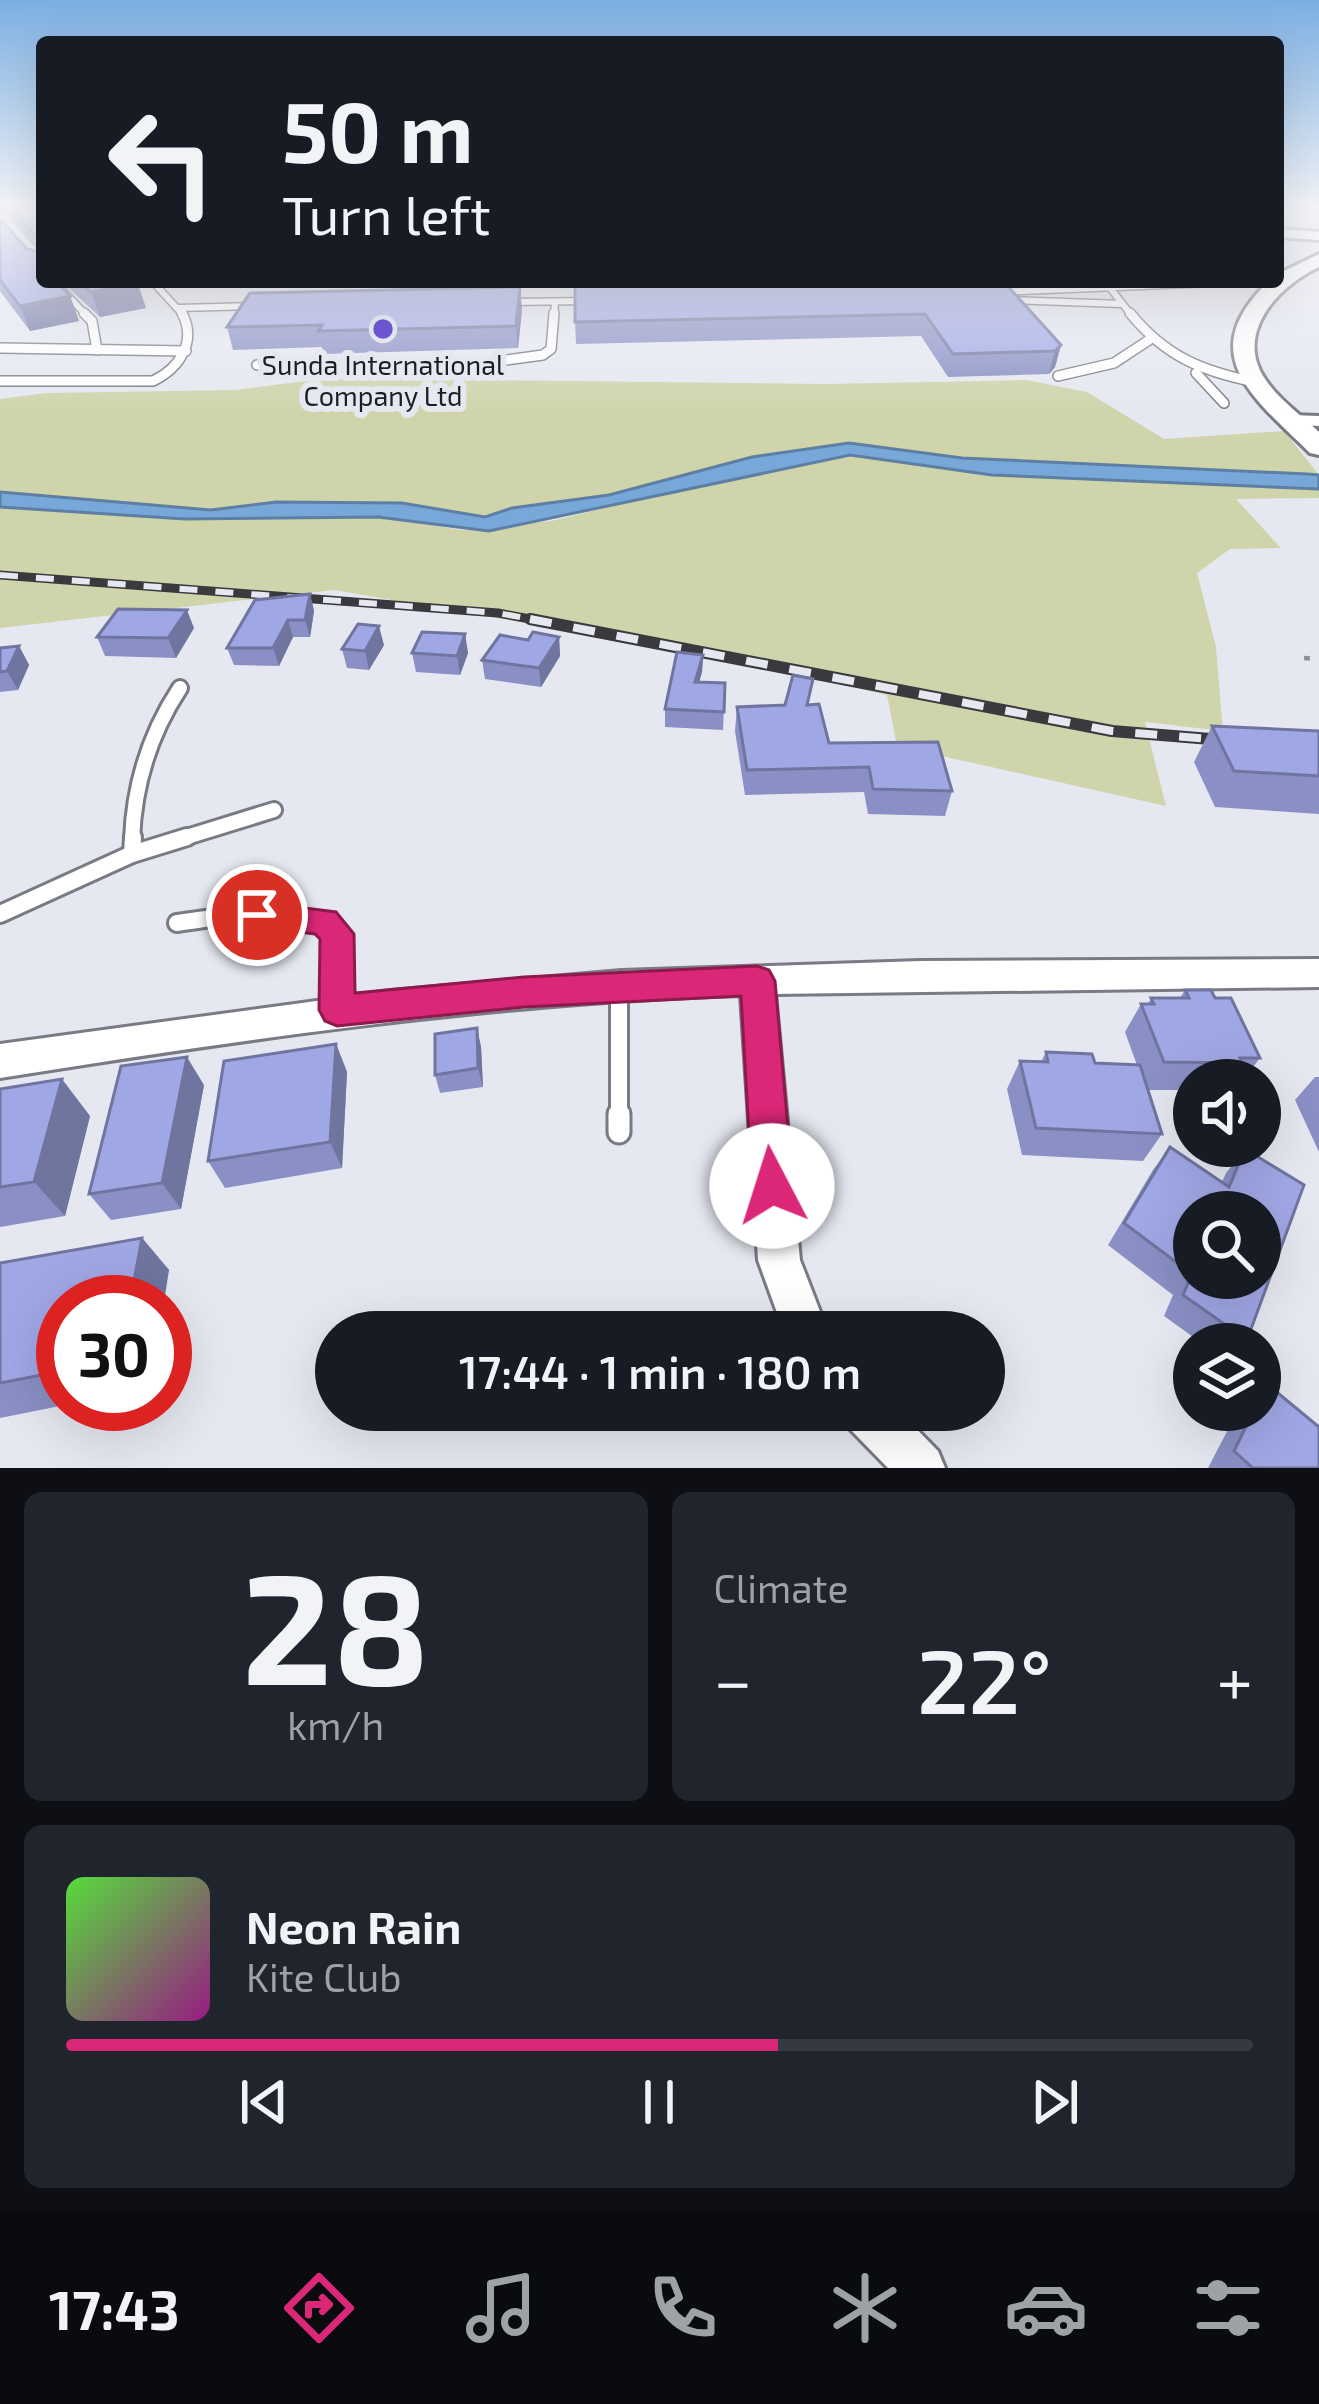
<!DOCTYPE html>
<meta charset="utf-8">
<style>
:root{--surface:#171b24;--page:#20242c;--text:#f1f3f6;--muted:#9ea1a6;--line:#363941;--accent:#db2777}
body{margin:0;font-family:"Exo 2",sans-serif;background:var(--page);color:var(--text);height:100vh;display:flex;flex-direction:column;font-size:45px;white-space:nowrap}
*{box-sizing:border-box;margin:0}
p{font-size:39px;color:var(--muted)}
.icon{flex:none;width:66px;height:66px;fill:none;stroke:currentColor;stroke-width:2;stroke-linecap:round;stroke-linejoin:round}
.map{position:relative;height:1468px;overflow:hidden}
.side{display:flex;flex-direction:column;gap:24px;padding:24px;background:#0d0f14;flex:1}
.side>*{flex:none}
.guide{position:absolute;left:36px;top:36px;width:1248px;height:252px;border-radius:12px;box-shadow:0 12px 48px #0002;background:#171b24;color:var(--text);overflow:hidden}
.fabs{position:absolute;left:1173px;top:1059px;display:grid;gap:24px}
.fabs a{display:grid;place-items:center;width:108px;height:108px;border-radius:50%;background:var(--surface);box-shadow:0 12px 48px #0002;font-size:60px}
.speed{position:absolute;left:36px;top:1275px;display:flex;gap:24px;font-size:60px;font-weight:700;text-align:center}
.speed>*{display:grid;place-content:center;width:156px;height:156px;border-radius:50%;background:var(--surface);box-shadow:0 12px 48px #0002;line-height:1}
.speed .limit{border:18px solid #d22;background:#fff;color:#111}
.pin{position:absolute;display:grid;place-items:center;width:102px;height:102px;color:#fff;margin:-51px;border:6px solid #fff;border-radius:50%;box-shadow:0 3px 12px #0007}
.me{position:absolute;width:132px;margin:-66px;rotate:355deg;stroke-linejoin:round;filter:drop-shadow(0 0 9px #0008)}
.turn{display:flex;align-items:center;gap:42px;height:252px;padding:0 48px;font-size:54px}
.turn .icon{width:156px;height:156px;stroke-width:2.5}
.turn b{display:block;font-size:84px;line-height:102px}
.big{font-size:90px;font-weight:600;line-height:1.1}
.side .widget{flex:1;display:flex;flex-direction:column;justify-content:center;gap:18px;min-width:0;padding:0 42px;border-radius:18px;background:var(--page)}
.side .dial{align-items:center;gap:0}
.dial b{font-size:156px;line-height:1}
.song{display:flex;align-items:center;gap:36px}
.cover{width:144px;height:144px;border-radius:18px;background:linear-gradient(135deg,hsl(110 70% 55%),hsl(310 70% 35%))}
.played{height:12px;border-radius:6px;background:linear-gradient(90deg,var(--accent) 60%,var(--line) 60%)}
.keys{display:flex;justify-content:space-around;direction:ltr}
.heat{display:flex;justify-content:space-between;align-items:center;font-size:66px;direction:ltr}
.side .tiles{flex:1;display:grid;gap:24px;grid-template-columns:1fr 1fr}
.widget:last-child{grid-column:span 2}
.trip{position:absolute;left:315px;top:1311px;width:690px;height:120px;border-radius:60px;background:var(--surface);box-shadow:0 12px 48px #0002;font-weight:600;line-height:120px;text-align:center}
.tabs{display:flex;height:192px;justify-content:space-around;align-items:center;background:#090b0e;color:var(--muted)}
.tabs .icon{width:84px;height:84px}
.tabs .active{color:var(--accent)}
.tabs b{font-size:54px;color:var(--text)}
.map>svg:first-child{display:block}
.green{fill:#cfd4ab}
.water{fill:#78a8da;stroke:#5d7fa3;stroke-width:3}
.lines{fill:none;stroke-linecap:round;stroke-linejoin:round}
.service-far4-casing{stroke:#797a83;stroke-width:9}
.service-far3-casing{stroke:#797a83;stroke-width:12}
.service-far2-casing{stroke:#797a83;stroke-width:20}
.service-far1-casing{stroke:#797a83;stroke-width:22}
.service-casing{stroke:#797a83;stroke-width:27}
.minor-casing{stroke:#797a83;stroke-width:6}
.secondary-casing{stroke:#797a83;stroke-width:6}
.path{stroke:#8f9197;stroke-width:4.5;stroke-dasharray:6 9;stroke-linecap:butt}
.service-far4{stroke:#fff;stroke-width:6}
.service-far3{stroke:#fff;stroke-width:9}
.service-far2{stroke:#fff;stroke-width:14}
.service-far1{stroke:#fff;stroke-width:16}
.service{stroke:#fff;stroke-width:21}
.minor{fill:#fff;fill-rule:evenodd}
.secondary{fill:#fff;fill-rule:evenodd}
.rail-far1-casing{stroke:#39393e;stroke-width:9}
.rail-casing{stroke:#39393e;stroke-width:12}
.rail-far1{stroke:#e6e8f1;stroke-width:6;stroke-dasharray:18;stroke-linecap:butt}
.rail{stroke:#e6e8f1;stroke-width:8;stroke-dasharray:22;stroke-linecap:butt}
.wall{fill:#8a90c5}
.shaded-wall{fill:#7075a0}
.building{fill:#a0a7e5;stroke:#7075a0;stroke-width:3;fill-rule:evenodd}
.route{fill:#db2777;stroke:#8e194d;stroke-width:3}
.poi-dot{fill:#6c59d3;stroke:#e6e8f1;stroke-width:4.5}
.labels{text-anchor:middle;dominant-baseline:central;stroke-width:12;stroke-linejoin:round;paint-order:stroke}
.far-poi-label{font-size:27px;fill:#1e1e22;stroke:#e6e8f1}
</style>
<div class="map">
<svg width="1319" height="1468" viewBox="0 0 1319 1468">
<rect width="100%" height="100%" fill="#e6e8f1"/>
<!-- green -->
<g class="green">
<polygon points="329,378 825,384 1027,380 1087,392 1164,439 1284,431 1319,475 962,458 849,443 752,457 609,495 512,508 485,517 402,503 276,502 211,510 0,492 0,399 46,393 235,390"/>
<polygon points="850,455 992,475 1319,489 1319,498 1236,499 1281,548 1230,549 1197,573 1216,647 1223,731 1145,722 1166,806 897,746 887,695 704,654 334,590 0,628 0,507 185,519 378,517 462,530 551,521 765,470"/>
</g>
<!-- water -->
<polygon class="water" points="849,443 962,458 1307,474 1319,475 1319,489 992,475 850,455 489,531 378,517 185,519 0,507 0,492 211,510 276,502 402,503 485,517 512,508 609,495 752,457"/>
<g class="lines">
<defs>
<g id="service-far4">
<polyline points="55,282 87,316"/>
<polyline points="153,282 184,316"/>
<polyline points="1111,289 1132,316"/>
<polyline points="996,292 1237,282"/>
<polyline points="1011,300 1122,304"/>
<polyline points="504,302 590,301"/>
<polyline points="179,308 254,306"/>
<polyline points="554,316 555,302"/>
</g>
<g id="service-far3">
<polyline points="84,313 92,321 97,350"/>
<path d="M1130 313C1165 356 1201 371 1255 382"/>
<polyline points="0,348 186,351"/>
<polyline points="257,365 470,365 543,355 551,349 554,313"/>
<polyline points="1196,373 1224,403"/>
<polyline points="1058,376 1114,363 1149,340"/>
<path d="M0 381H153C180 368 197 341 182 313"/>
</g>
<g id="service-far2">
<path d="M132 840C134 784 149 735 180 688"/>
<polyline points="177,840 274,810"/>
</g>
<g id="service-far1">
<polyline points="132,854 133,837"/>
<polyline points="0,914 132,854 187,837"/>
<path d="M177 923C231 916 290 901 337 935V1011"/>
<polyline points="619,988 619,1117"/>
</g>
<polyline id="service" points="619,1114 619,1132"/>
<g id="minor">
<polygon points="1278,229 1319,232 1319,240 1278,237"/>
<polygon points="1291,415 1319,416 1319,426 1285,424 1285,416"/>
<path d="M1319 959V987L775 994 800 1260 828 1332H784L758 1260 741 995C491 1003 246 1039 0 1078V1044L390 991 621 971 920 961Z"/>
<polygon points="842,1410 898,1410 938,1451 945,1468 888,1468 848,1427"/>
</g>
<path id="secondary" d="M1319 254V267C1278 286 1234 333 1265 379 1279 400 1301 415 1319 432V455L1310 453C1254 398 1193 355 1268 282H1278V274Z"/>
</defs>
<!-- service-far4 casing -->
<use href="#service-far4" class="service-far4-casing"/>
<!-- service-far3 casing -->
<use href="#service-far3" class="service-far3-casing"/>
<!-- service-far2 casing -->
<use href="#service-far2" class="service-far2-casing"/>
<!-- service-far1 casing -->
<use href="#service-far1" class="service-far1-casing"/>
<!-- service casing -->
<use href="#service" class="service-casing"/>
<!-- minor casing -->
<use href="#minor" class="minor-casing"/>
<!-- secondary casing -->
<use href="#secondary" class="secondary-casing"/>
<!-- path -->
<polyline class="path" points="1304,658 1319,659"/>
<!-- service-far4 -->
<use href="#service-far4" class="service-far4"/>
<!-- service-far3 -->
<use href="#service-far3" class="service-far3"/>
<!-- service-far2 -->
<use href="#service-far2" class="service-far2"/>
<!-- service-far1 -->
<use href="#service-far1" class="service-far1"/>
<!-- service -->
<use href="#service" class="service"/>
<!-- minor -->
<use href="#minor" class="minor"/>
<!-- secondary -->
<use href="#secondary" class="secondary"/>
<defs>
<polyline id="rail-far1" points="0,575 498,613 546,622"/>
<polyline id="rail" points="530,619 1112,731 1235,741"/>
</defs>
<!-- rail-far1 casing -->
<use href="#rail-far1" class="rail-far1-casing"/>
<!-- rail casing -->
<use href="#rail" class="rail-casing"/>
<!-- rail-far1 -->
<use href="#rail-far1" class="rail-far1"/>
<!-- rail -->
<use href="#rail" class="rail"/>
</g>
<!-- wall -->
<g class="wall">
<polygon points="0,208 42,208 42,282 70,296 79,321 30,331 0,291 0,219 27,249 37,250 6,214 0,214"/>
<polygon points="62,282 136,282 146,308 100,317"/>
<polygon points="804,282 1061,345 1055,367 1049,374 948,377 921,336 576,344 575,322"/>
<polygon points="522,309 518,348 323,354 322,347 233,350 227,327"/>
<polygon points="310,594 314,611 310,637 293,637 279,666 234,665 227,648"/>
<polygon points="194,628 176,658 105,656 97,637"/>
<polygon points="465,634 468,653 460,675 416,672 412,653"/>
<polygon points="559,637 560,656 541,687 485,679 482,660 528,640"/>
<polygon points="384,645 369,670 347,668 342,649"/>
<polygon points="19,646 29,665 18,690 0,692 0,648"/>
<polygon points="703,655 702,672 699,682 725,683 723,730 665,727 665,709"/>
<polygon points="810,705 829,743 952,791 945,816 868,814 864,792 745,795 735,731 737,707"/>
<polygon points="1212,726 1319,731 1319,814 1215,807 1194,762"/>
<polygon points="1185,990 1215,998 1260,1058 1243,1080 1194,1080 1194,1090 1148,1090 1162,1134 1143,1161 1022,1155 1007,1089 1020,1061 1041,1062 1046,1052 1095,1063 1137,1065 1125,1032 1141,1004 1148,1004 1151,998 1180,998"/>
<polygon points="477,1028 481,1047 483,1087 440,1093 435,1075"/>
<polygon points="336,1044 347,1072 342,1168 225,1188 208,1161"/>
<polygon points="1315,1077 1319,1077 1319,1152 1295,1100"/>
<polygon points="204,1085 181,1209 111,1220 89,1194"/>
<polygon points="0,1089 90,1116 65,1216 0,1227"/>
<polygon points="1170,1147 1222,1182 1226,1173 1245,1149 1247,1340 1242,1344 1203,1344 1164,1316 1173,1295 1108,1245 1153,1170"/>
<polygon points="142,1238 169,1270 63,1302 63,1404 70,1404 0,1418 0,1263"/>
<polygon points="1267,1384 1319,1468 1208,1468 1238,1410 1260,1410 1260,1390"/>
</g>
<!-- shaded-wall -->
<g class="shaded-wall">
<polygon points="138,284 146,308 100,317 91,292"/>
<polygon points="520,287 522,309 518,348 516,326"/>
<polygon points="70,296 79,321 30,331 20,306"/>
<polygon points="1061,345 1055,367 1049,374 1055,351"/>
<polygon points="310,594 314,611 310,637 305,620"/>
<polygon points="187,610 194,628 176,658 168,638"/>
<polygon points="288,620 293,637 279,666 273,648"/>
<polygon points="379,626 384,645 369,670 365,651"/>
<polygon points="465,634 468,653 460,675 457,656"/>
<polygon points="559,637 560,656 541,687 539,668"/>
<polygon points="19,646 29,665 18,690 7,671"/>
<polygon points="703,655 702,672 694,699 695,682"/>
<polygon points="477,1028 481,1047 483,1087 478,1068"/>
<polygon points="336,1044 347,1072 342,1168 330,1142"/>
<polygon points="187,1057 204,1085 181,1209 162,1183"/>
<polygon points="62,1079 90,1116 65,1216 34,1182"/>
<polygon points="142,1238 169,1270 164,1302 130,1302"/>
</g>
<!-- building -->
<g class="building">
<polygon points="11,208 42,208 42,254 39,256 42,265 42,282 57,282 70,296 20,306 0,280 0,219 27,249 37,251 40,241"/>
<polygon points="79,282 136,282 138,284 91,292"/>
<polygon points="805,282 1004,282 1061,345 1055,351 953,354 925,314 575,322 575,286"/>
<polygon points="520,287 516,326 318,331 322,325 227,327 250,293"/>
<polygon points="310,594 305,620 288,620 273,648 227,648 255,600"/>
<polygon points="118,609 187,610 168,638 97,637"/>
<polygon points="358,624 379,626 365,651 342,649"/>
<polygon points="422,632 465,634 457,656 412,653"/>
<polygon points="533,632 559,637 539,668 482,660 500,635 528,640"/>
<polygon points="19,646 7,671 0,672 0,648"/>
<polygon points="677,652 703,655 695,682 725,683 724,712 665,709"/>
<polygon points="793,675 813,679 807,705 819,704 829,743 938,742 952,791 873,789 869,767 747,770 737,707 785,705"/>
<polygon points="1212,726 1319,731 1319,776 1234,771"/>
<polygon points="1185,990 1211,990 1215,998 1231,998 1260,1058 1240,1058 1242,1063 1164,1062 1141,1004 1154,1004 1151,998 1189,998"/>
<polygon points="477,1028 478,1068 435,1075 435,1034"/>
<polygon points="336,1044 330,1142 208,1161 224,1061"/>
<polygon points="1046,1052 1092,1054 1095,1063 1140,1065 1162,1134 1036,1128 1020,1061 1048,1062"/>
<polygon points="187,1057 162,1183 89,1194 121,1066"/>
<polygon points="62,1079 34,1182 0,1187 0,1089"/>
<path d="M1170 1147 1229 1187 1245 1149 1304 1185 1247 1340 1183 1295 1192 1274 1124 1223ZM1194 1212H1260V1278H1194Z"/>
<polygon points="142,1238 130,1302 63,1302 63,1371 0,1383 0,1263"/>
<polygon points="1267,1384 1319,1427 1319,1468 1253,1468 1234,1451 1254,1410 1260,1410 1260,1398"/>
</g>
<!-- sky -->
<linearGradient id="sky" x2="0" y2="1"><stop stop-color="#7bafe2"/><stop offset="0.5" stop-color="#f4f5f9"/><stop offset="1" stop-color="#f4f5f9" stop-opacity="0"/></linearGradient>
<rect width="1319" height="414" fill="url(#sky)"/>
<!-- route -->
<polygon class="route" points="257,902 336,912 354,934 355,993 524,977 757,966 769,970 775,981 793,1186 787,1200 772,1206 758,1200 752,1186 741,996 524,1007 337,1026 325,1021 319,1010 320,939 315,934 245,925 240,915 245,906"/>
<!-- markers -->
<circle class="poi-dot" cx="383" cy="329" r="12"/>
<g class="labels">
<!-- far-poi labels -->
<g class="far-poi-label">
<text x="383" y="364">Sunda International<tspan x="383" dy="31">Company Ltd</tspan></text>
</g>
</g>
</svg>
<div class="fabs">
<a><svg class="icon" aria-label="sound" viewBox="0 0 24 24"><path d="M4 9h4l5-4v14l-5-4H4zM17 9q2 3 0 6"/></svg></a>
<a><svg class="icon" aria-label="search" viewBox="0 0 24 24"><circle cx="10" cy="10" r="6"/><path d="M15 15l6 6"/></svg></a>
<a><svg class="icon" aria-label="layers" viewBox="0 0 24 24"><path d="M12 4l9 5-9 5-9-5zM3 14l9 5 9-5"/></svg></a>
</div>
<div class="speed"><div class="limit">30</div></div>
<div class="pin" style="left:257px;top:915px;background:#d93025"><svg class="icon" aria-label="arrive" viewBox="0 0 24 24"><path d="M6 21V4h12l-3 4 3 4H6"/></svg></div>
<svg class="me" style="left:772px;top:1186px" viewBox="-20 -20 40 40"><circle r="19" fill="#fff"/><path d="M0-13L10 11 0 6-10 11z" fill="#db2777"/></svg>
<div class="trip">17:44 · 1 min · 180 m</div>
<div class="guide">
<div class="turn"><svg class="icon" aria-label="left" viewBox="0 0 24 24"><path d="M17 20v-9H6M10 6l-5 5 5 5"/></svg><div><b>50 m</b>Turn left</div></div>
</div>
</div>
<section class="side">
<div class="tiles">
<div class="widget dial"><b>28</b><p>km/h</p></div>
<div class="widget"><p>Climate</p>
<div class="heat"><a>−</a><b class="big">22°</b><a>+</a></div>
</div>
<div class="widget">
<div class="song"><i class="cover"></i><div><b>Neon Rain</b><p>Kite Club</p></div></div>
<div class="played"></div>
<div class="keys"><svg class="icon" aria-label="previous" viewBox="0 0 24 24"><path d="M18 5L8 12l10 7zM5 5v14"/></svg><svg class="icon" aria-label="pause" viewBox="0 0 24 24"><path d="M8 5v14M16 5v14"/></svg><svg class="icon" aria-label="next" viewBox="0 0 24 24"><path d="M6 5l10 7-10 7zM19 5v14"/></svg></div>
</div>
</div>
</section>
<nav class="tabs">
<b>17:43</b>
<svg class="icon active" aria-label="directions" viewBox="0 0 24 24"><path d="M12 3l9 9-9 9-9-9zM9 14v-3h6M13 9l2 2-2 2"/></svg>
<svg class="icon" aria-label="music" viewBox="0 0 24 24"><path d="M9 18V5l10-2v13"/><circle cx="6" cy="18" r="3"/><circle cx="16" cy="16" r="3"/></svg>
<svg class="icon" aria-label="phone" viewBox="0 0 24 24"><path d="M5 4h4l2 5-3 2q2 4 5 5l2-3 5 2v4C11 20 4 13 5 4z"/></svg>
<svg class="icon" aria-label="climate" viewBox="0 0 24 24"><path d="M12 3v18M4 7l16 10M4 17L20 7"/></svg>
<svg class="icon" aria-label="car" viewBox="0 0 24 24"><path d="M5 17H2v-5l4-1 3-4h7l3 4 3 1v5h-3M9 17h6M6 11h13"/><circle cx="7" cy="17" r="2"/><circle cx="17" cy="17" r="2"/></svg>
<svg class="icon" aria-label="filters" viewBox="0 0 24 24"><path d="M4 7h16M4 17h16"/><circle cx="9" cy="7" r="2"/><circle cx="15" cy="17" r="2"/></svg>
</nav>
